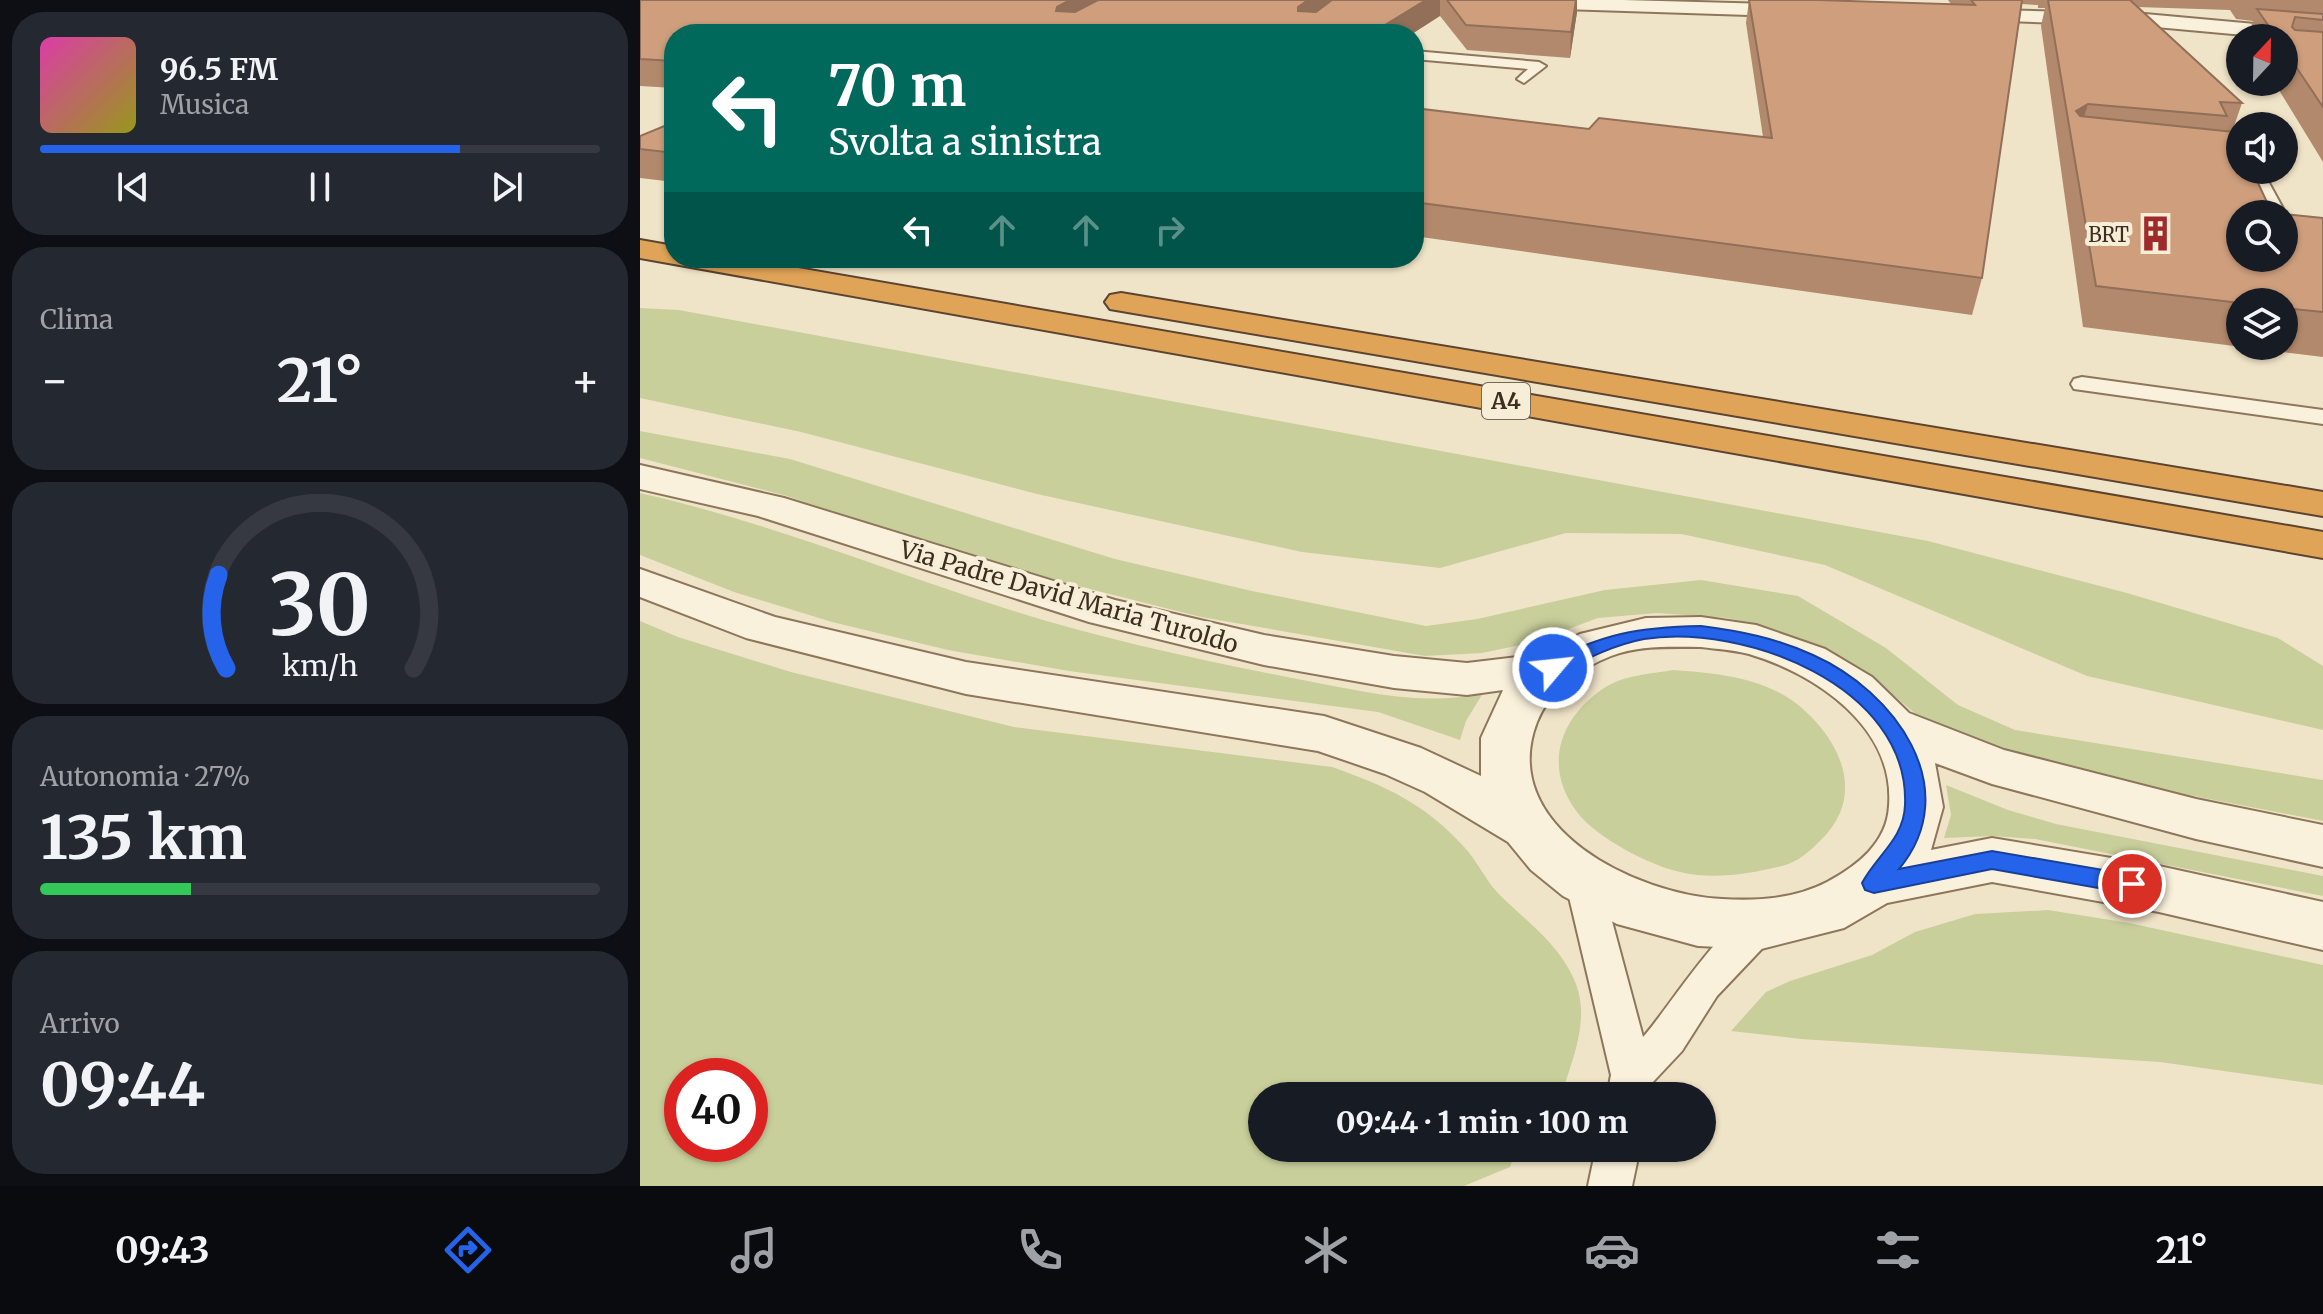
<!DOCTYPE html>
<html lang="it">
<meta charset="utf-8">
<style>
:root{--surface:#171b24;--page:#242831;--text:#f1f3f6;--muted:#9ea1a6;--line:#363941;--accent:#2563eb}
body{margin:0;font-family:Merriweather,serif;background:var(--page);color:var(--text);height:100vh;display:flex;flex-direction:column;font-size:30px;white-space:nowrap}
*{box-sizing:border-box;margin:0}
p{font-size:26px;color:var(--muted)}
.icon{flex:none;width:44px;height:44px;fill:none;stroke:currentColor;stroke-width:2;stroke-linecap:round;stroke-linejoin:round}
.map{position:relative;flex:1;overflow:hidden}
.sheet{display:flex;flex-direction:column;gap:12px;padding:12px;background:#0d0f14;width:640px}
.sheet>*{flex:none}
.hud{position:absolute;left:24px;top:24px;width:760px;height:244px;border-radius:32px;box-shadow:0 2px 6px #0004;background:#00695c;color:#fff;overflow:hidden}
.needle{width:52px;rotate:22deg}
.fabs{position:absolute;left:1586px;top:24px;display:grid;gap:16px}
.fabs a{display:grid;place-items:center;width:72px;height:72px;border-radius:50%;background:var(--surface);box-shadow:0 2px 6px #0004;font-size:40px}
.speed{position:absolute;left:24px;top:1058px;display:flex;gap:16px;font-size:40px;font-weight:700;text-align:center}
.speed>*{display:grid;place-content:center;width:104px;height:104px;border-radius:50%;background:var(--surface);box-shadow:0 2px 6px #0004;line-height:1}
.speed .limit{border:12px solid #d22;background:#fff;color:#111}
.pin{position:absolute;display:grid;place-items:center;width:68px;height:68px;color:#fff;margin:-34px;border:4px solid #fff;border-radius:50%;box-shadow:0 2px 8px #0007}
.me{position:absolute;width:88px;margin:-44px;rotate:62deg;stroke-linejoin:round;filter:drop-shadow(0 0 6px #0008)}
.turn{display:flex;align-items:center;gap:28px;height:168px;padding:0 32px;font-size:36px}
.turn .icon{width:104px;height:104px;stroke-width:2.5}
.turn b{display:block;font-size:56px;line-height:68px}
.lanes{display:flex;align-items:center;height:76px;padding:0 32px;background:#0003;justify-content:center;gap:40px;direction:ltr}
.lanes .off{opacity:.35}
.big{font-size:60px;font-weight:700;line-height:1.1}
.sheet .card{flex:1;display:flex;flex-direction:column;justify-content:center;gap:12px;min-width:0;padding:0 28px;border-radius:32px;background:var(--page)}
.sheet .dial{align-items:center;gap:0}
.dial svg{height:208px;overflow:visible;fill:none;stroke:var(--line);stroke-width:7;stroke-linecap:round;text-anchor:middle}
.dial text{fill:var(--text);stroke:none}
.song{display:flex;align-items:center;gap:24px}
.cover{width:96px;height:96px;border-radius:12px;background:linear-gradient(135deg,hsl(320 70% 55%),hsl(60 70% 35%))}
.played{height:8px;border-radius:4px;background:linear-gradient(90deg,var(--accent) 75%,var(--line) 75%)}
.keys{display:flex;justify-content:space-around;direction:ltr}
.heat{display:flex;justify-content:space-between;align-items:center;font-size:44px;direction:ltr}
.charge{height:12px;border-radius:6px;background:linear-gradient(90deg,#34c759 27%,var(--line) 0)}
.trip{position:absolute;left:608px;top:1082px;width:468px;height:80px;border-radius:40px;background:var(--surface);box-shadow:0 2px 6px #0004;font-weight:700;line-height:80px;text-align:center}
.tabs{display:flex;height:128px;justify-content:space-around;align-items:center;background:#090b0e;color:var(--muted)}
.tabs .icon{width:56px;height:56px}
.tabs .current{color:var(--accent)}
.tabs b{font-size:36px;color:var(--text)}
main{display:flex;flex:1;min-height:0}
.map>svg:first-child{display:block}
.green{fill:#c9cf9b;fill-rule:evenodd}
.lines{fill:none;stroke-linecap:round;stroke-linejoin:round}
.service-casing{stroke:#8d765c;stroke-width:4}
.minor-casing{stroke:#8d765c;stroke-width:4}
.tertiary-casing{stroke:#8d765c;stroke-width:4}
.motorway-casing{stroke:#5b4430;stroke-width:4}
.service{fill:#faf1dc;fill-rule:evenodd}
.minor{fill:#faf1dc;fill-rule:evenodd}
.tertiary{fill:#faf1dc;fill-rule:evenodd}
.motorway{fill:#e0a458;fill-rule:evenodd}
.wall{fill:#b2896c;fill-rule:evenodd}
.shaded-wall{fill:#916f58}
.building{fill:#cf9f7d;stroke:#916f58;stroke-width:2}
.route{fill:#2563eb;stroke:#184099;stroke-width:2}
.labels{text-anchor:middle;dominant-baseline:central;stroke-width:8;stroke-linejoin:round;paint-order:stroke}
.far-poi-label{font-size:20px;fill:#3d2e20;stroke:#f7eed8;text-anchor:end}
.shield{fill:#f7eed8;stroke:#756857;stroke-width:2}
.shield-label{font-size:22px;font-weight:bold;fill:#3d2e20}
.street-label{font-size:24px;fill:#3d2e20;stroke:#f7eed8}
</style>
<main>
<section class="sheet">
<div class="card">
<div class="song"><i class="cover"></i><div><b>96.5 FM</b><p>Musica</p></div></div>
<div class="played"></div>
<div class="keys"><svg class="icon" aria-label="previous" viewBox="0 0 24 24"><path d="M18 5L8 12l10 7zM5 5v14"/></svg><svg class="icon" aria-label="pause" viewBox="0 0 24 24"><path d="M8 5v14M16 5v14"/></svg><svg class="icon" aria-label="next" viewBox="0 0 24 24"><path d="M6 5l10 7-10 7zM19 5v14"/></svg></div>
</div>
<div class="card"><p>Clima</p>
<div class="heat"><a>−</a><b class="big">21°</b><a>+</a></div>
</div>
<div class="card dial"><svg viewBox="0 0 100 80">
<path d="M14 69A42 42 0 1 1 86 69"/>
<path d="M14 69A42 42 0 0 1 11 33" stroke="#2563eb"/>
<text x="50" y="56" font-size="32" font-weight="700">30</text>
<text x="50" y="72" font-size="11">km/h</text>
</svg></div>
<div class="card"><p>Autonomia · 27%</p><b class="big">135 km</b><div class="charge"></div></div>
<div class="card"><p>Arrivo</p><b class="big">09:44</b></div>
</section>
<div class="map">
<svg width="1683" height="1186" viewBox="0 0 1683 1186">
<rect width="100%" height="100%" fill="#f0e4c8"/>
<!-- green -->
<g class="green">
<polygon points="0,308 39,310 1288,541 1487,593 1638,638 1683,666 1683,730 1447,676 1185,565 1041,534 926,533 800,568 662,552 397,494 161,432 0,398"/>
<polygon points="0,431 150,459 475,559 612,591 786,626 837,619 965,590 1061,580 1158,596 1246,648 1318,705 1375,730 1683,780 1683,821 1414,769 1341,745 1277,715 1222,669 1153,636 1087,618 1017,613 958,618 894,642 842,653 785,656 561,617 434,585 268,537 147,496 0,458"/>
<path d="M0 493C120 520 235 566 352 604 449 636 551 658 652 678 714 689 780 708 843 693L826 721 820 740 738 712 429 671 308 650 192 622 94 592 0 555Z"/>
<path d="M0 621 38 637 151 672 374 727 692 767C746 786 786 804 825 848 837 861 845 879 857 892 886 922 920 943 936 984 950 1021 932 1060 921 1096H622V1148H877L870 1167 824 1186H0ZM110 1076V1144H42V1076Z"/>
<path d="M1033 670C1077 673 1130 678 1164 710 1204 746 1224 798 1181 840 1170 851 1158 862 1142 866 1109 874 1073 880 1040 872 1011 866 955 837 937 812 903 767 919 718 964 688 984 675 1010 674 1033 670Z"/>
<polygon points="1306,785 1368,810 1416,824 1683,876 1683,896 1395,839 1353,836 1304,838 1311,815"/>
<polygon points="1408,910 1489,923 1683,965 1683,1085 1520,1062 1161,1039 1091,1031 1126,992 1150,981 1232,955 1275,932 1335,914"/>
</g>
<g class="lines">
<defs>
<g id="service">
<polygon points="774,51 899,62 906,66 884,83 877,79 888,69 774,59"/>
<polygon points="1606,170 1622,170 1646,214 1644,216 1644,214 1628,214"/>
<polygon points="1442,377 1683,410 1683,424 1434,389 1431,384 1434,379"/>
<path d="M943 866 956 870 961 880 1003 1037C1025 1014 1090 908 1122 910 1126 910 1130 913 1134 914L1140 925 1134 936 1077 996 1042 1051 1011 1084 1009 1096H967L971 1075 925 880 930 870Z"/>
<polygon points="956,1148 1000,1148 992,1186 948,1186"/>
</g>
<g id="minor">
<polygon points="792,0 983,0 1167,5 1176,11 1167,17 801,5"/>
<polygon points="1320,9 1505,14 1670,29 1680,35 1670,41 1505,26 1313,19 1311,15 1313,11"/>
</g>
<path id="tertiary" d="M0 465 144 498 475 600 624 635 754 656 827 663 903 654 940 634 1006 618 1061 617 1116 625 1185 649 1232 677 1269 713 1364 750 1556 799 1683 825V867L1556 839 1352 784 1295 763 1303 807 1291 850 1352 838 1519 866 1683 902V950L1519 912 1352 882 1247 903 1204 928 1121 949 1058 946 977 924 923 896 891 870 868 842 785 792 745 774 678 751 326 694 106 638 0 597V569L135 617 326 662 684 716 781 748 841 776V738L863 690 827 695 754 688 624 665 449 622 118 516 0 489ZM1061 647C1077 649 1094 650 1109 654 1176 674 1255 727 1249 806 1247 843 1217 866 1187 882 1154 899 1118 901 1082 899 998 895 856 828 897 722 909 691 940 668 971 656 1000 645 1031 647 1061 647Z"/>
<g id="motorway">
<polygon points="0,240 34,246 34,258 100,258 1683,532 1683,558 0,258"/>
<polygon points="481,293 1683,492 1683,516 470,309 465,302 470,295"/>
</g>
</defs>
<!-- service casing -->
<use href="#service" class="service-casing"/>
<!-- minor casing -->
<use href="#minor" class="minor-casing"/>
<!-- tertiary casing -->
<use href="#tertiary" class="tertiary-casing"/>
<!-- motorway casing -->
<use href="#motorway" class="motorway-casing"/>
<!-- service -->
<use href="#service" class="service"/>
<!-- minor -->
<use href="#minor" class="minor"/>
<!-- tertiary -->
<use href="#tertiary" class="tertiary"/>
<!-- motorway -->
<use href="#motorway" class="motorway"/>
</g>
<!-- wall -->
<g class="wall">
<polygon points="0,0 937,0 937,12 930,58 827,50 800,16 34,34 34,88 0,86"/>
<path d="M1109 0 1311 4 1308 0H1683V162L1634 82H1644V38H1607L1613 21 1596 19 1590 10 1497 7 1602 103 1592 132 1632 213 1683 218V357L1443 327 1401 26 1405 8H1398V5L1381 4 1342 278 1332 315 774 236V108L949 129 1123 137 1106 23ZM1600 302H1644V346H1600Z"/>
<polygon points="34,122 34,182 0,178 0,136"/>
</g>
<!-- shaded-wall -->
<g class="shaded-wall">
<polygon points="430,0 479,0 421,34 416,11 417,7"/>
<polygon points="668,0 703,0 660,34 658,7"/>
<polygon points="786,0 800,0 800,16 772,34 730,34"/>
<polygon points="936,0 937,0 937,12 930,58 931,32"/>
<polygon points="1448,104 1438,137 1436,111"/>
</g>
<!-- building -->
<g class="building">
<polygon points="0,0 430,0 417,7 416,11 435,12 458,0 668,0 658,7 658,11 676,12 692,0 786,0 730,34 34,34 34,61 0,59"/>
<polygon points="807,0 936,0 931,32 826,25"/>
<polygon points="1109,0 1178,0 1335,5 1331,0 1382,0 1342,278 774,202 774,108 949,129 959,118 1132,138"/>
<polygon points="1408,0 1490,0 1602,103 1580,102 1587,116 1448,104 1436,111 1440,116 1594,132 1600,145 1600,170 1612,170 1632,213 1643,214 1600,214 1600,258 1644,258 1644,214 1683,218 1683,312 1644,308 1644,302 1600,303 1456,286"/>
<polygon points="1617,9 1683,14 1683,20 1655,17 1652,27 1655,30 1683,32 1683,107 1644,49 1644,38 1637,38"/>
<polygon points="34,122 34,153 0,149 0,136"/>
</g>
<!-- route -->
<path class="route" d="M1061 626C1100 631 1136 638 1173 655 1254 691 1326 788 1259 869L1352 851 1492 875 1500 878 1503 884 1500 891 1492 894 1352 869 1234 893 1225 890 1222 883C1236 856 1264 839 1265 805 1270 686 1103 623 1004 639 973 645 948 658 920 673L913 674 904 668 906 663C963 634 997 627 1061 626Z"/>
<!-- icons -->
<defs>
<symbol id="building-bare" viewBox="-9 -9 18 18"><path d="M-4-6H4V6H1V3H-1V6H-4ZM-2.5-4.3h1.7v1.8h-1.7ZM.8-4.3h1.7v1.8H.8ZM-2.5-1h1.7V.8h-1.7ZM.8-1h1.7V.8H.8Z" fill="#9e2a2b" stroke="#f7eed8" stroke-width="2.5" paint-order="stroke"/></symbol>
</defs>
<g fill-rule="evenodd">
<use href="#building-bare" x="1490" y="208" width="51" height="51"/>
</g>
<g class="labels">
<!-- far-poi labels -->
<g class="far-poi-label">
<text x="1489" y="234">BRT</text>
</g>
<!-- shield labels -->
<rect class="shield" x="842" y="383" width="48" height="36" rx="6"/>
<g class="shield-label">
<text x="866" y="401">A4</text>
</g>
<!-- street labels -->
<g class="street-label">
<text transform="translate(429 597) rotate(16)">Via Padre David Maria Turoldo</text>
</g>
</g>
</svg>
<div class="fabs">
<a><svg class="needle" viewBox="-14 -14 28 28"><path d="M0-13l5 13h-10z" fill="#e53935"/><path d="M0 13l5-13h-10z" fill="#9ea1a6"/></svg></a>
<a><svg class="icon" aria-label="sound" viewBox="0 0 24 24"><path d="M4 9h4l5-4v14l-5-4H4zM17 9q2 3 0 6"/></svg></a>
<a><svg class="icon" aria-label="search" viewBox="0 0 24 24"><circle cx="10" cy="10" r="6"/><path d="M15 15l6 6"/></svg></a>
<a><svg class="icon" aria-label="layers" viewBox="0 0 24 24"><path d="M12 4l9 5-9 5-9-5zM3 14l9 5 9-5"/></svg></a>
</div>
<div class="speed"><div class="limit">40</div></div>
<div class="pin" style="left:1492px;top:884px;background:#d93025"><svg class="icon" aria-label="arrive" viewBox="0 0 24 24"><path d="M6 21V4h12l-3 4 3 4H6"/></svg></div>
<svg class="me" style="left:913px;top:668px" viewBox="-20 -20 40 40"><circle r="17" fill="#2563eb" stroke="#fff" stroke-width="3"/><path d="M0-11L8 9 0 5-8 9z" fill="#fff"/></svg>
<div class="trip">09:44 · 1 min · 100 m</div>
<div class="hud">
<div class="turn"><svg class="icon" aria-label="left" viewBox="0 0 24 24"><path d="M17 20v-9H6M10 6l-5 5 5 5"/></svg><div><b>70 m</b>Svolta a sinistra</div></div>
<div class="lanes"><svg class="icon" aria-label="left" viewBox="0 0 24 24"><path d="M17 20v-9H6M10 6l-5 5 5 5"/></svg><svg class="icon off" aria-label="ahead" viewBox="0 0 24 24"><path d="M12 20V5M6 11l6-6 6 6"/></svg><svg class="icon off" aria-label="ahead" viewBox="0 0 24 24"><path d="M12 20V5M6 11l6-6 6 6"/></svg><svg class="icon off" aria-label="right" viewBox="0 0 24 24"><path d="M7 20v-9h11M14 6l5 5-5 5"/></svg></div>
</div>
</div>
</main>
<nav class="tabs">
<b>09:43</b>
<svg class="icon current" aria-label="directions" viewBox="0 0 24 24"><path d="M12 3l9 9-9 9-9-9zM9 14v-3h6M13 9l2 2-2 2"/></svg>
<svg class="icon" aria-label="music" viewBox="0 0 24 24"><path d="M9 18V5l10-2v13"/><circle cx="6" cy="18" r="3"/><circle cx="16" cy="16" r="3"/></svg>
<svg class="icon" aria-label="phone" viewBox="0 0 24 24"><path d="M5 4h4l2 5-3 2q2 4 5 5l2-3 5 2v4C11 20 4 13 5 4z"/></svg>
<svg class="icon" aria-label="climate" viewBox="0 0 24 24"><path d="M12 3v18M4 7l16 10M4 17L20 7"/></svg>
<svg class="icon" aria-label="car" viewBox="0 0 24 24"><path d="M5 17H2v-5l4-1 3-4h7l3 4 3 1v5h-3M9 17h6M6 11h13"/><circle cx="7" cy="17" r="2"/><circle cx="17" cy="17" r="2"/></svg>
<svg class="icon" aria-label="filters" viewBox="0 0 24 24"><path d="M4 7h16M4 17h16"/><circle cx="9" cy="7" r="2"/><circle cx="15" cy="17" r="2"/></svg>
<b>21°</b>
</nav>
